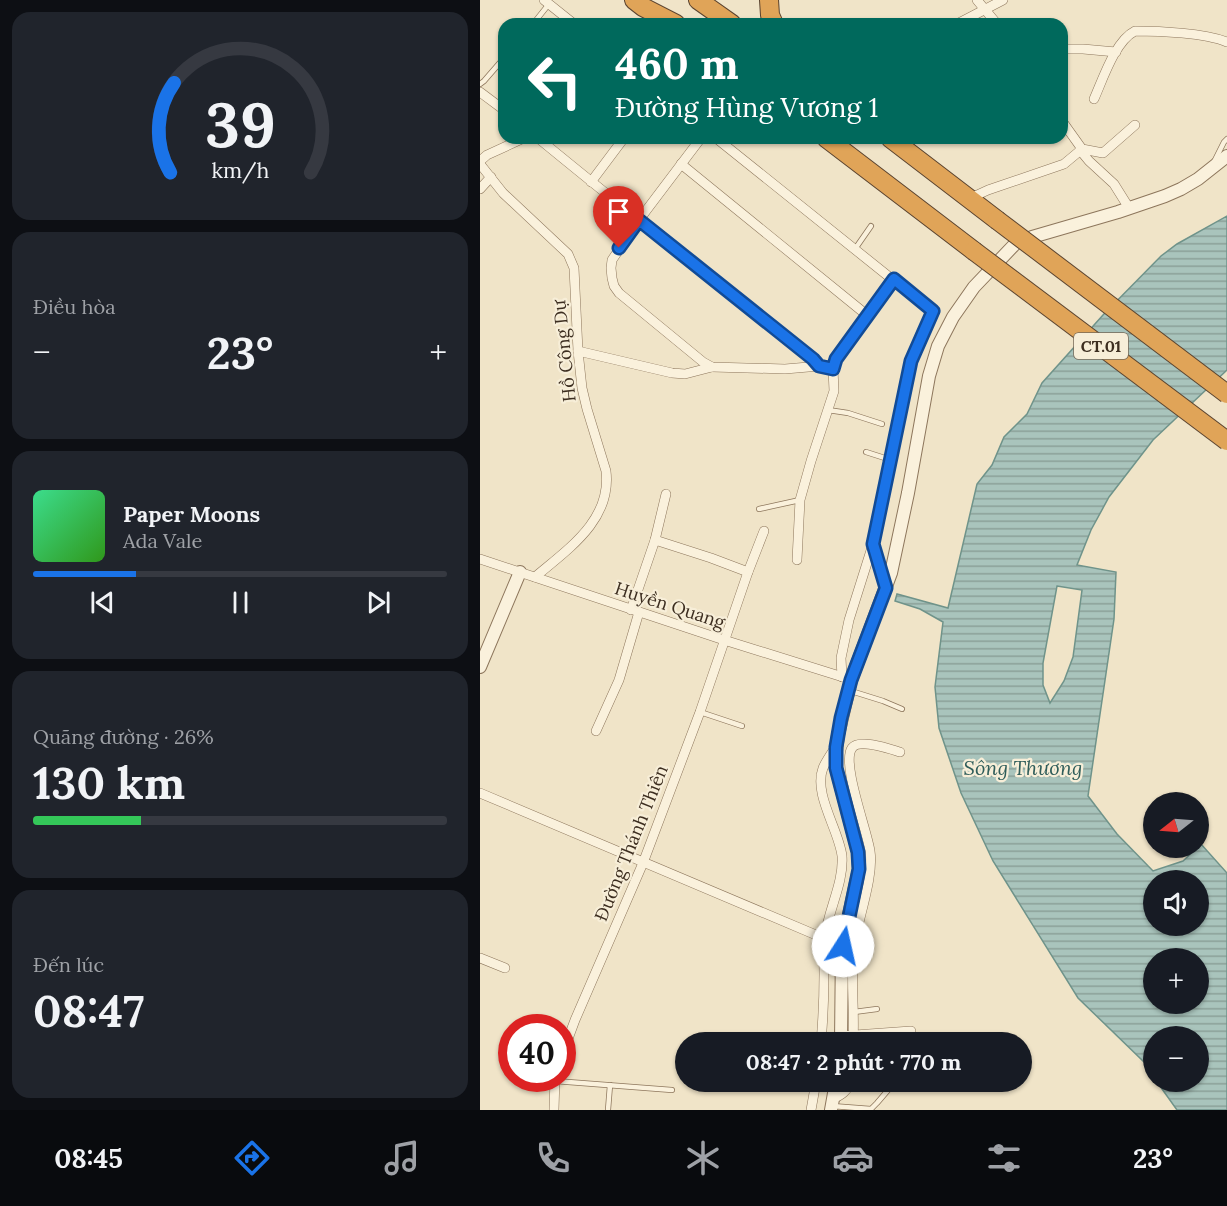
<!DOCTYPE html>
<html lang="vi">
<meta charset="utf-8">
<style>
:root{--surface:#171b24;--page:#20242c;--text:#f1f3f6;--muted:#9ea1a6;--line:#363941;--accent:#1a73e8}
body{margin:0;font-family:Lora,serif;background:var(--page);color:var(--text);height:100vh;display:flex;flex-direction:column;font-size:22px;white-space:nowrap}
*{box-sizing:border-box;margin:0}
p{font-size:20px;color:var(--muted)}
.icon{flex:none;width:33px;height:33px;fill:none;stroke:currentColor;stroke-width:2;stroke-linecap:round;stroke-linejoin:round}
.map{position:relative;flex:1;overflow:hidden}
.panel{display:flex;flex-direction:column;gap:12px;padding:12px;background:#0d0f14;width:480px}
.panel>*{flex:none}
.guide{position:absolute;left:18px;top:18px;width:570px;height:126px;border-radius:18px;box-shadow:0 2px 4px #0004;background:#00695c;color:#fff;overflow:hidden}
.needle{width:39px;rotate:253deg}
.buttons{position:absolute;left:663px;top:792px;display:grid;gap:12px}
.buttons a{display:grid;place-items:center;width:66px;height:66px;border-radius:50%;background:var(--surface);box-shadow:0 2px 4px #0004;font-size:30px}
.speed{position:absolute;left:18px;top:1014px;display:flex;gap:12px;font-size:30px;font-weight:700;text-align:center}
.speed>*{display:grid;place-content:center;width:78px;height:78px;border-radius:50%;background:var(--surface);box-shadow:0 2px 4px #0004;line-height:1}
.speed .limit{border:9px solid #d22;background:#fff;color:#111}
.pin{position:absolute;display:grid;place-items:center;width:51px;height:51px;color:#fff;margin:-62px -26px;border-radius:50% 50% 50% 0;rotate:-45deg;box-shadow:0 0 6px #0007}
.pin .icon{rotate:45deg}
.me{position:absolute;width:66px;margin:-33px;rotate:10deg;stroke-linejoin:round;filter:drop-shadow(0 0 4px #0008)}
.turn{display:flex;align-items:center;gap:21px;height:126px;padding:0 18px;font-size:27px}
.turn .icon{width:78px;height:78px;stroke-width:2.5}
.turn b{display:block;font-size:42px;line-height:51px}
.big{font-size:45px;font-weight:800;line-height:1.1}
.panel .tile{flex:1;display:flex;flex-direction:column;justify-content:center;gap:9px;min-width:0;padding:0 21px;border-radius:18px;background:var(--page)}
.panel .dial{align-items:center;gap:0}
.dial svg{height:156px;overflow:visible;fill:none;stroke:var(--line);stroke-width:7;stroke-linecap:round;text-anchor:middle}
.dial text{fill:var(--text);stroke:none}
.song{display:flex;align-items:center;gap:18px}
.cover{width:72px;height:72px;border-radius:9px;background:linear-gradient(135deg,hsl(150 70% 55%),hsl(110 70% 35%))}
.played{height:6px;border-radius:3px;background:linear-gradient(90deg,var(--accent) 25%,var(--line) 25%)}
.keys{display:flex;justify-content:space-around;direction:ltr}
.heat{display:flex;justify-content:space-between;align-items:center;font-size:33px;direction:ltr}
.charge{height:9px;border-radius:4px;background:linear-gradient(90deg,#34c759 26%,var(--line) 0)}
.trip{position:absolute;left:195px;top:1032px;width:357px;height:60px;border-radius:30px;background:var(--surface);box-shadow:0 2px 4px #0004;font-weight:800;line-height:60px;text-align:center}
.tab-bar{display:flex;height:96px;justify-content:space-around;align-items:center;background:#090b0e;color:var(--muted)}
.tab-bar .icon{width:42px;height:42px}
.tab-bar .selected{color:var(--accent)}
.tab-bar b{font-size:27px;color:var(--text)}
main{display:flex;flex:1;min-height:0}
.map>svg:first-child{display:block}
.water{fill:url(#water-rules);stroke:#6f938a;stroke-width:1.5;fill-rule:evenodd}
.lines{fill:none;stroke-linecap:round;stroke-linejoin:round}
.service-casing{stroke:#8d765c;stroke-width:6}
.minor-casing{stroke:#8d765c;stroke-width:10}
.tertiary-casing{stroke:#8d765c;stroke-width:14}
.motorway-casing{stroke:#5b4430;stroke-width:20}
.service{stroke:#faf1dc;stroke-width:4.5}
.minor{stroke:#faf1dc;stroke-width:9}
.tertiary{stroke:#faf1dc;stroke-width:12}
.motorway{stroke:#e0a458;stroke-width:18}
.motorway-bridge-casing{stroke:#5b4430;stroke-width:20;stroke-linecap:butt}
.motorway-bridge{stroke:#e0a458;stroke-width:18}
.route-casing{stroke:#114b97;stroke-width:15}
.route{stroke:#1a73e8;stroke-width:10}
.labels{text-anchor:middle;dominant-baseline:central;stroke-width:4.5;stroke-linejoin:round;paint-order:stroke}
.shield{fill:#f7eed8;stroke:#756857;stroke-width:1.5}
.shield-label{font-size:16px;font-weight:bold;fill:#3d2e20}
.street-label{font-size:18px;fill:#3d2e20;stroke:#f7eed8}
.water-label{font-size:20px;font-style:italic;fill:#2f5d5a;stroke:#f7eed8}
</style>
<main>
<section class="panel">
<div class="tile dial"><svg viewBox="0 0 100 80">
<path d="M14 69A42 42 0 1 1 86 69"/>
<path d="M14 69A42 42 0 0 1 16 23" stroke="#1a73e8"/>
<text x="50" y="56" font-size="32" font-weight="700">39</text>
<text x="50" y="72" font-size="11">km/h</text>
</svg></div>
<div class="tile"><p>Điều hòa</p>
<div class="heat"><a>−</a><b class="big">23°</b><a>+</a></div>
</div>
<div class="tile">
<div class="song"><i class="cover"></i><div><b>Paper Moons</b><p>Ada Vale</p></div></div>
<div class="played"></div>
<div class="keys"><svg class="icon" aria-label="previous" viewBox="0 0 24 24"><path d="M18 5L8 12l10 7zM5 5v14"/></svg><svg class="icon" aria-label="pause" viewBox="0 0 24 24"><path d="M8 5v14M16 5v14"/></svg><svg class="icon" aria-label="next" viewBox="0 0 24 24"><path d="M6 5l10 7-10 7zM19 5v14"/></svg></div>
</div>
<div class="tile"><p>Quãng đường · 26%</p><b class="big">130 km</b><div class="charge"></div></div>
<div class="tile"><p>Đến lúc</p><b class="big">08:47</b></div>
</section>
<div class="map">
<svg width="747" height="1110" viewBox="0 0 747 1110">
<defs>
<pattern id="water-rules" width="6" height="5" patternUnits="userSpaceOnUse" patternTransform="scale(1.5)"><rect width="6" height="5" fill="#a9c4bc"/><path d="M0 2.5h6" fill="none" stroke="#8ba098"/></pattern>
</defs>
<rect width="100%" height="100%" fill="#f0e4c8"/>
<!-- water -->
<path class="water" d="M747 216V370L673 440 629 497 611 530 597 565 636 572 634 619 608 796 637 834 673 871 703 861 721 844 747 873V1110H697L677 1082H718V1036H674L673 1076 665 1063 598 998 513 861 481 793 459 728 455 687 463 622 440 609 415 601 417 594 468 608 497 484 512 465 524 437 547 414 562 383 623 315 681 256 697 244ZM577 586 602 590 593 657 584 681 570 703 563 685V663ZM674 880H718V926H674ZM674 958H718V1004H674Z"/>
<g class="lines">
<defs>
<g id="service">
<polyline points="53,24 69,4"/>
<polyline points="0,84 4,81 24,58"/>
<polyline points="734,162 744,142 747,139"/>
<polyline points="375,249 391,226"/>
<polyline points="348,410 368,413 402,424"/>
<polyline points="386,452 411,460"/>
<polyline points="279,509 320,500"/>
<polyline points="371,691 403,701 422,709"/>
<polyline points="220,712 262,726"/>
<polyline points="374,1012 397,1009"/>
<polyline points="75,1081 192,1090"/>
<polyline points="352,1106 391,1109 397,1103 415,1082"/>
<polyline points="128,1110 130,1085"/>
</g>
<g id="minor">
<polyline points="64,0 94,24"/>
<polyline points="497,0 517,24"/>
<polyline points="477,24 523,0"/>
<polyline points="582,49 603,49 636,52"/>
<polyline points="0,92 24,110"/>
<path d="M614 99C623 79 635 41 655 31 680 31 725 33 747 42"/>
<polyline points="582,121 602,149 623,153 655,125"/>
<path d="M58 138C149 213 241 285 333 359L340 366 353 369"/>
<polyline points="221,138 159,220 132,260 131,268 132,278 134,286 139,293 223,362 232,367 305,369 340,366"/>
<polyline points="236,138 453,312 431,361 393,544 369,620 361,658 362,677"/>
<polyline points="600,150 609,161 634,184 649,208"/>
<polyline points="0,161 7,155 44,138"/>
<path d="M0 164 23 193 88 254 94 268 98 351 102 388 107 409 126 471C132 520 88 549 55 577"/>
<polyline points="201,164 388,316"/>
<polyline points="111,182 144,138"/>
<polyline points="0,189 11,177"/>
<polyline points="495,196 508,190 584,164 602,149"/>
<polyline points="98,351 192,373 205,374 232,367"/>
<polyline points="175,540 231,558 268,572"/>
<polyline points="393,544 406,588"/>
<polyline points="0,559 244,640 366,678"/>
<polyline points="317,560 320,500 331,461 354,391 353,369 356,359 414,279"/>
<polyline points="151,610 175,540 186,494"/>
<polyline points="116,731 139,680 159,612"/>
<polyline points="0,793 362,946"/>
<polyline points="0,958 25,968"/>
<polyline points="361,1036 431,1031"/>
<path d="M341 1042C343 1020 344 997 344 974 344 962 343 949 345 937 348 910 364 883 362 856 359 830 333 794 343 768 346 761 351 754 355 748"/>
<path d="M373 1042C375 1010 370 978 374 946 378 918 394 877 390 851 387 830 361 763 372 748 379 738 410 749 420 752"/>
<polyline points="82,1055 95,1020 163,863 220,712 268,572 284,531"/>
<path d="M353 1099C361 1095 368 1091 370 1082"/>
<polyline points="74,1110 75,1078"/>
<polyline points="331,1110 336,1082"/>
</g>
<g id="tertiary">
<polyline points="0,667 40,572"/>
<polyline points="361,1042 362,946 379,869 378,852 356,768 355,759 358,735 371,680 411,573 428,493 449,376 458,346 473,317 494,287 536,243 552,237 638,212 685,196 701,189 718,179 747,156"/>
<polyline points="351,1110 356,1082"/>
</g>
<g id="motorway">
<polyline points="154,0 163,7 196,24"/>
<polyline points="218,0 252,24"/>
<polyline points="289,0 290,15 294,24"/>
<polyline points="346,138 494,251"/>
<polyline points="410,138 517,220"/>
</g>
</defs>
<!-- service casing -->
<use href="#service" class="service-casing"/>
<!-- minor casing -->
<use href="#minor" class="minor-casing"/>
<!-- tertiary casing -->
<use href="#tertiary" class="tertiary-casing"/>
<!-- motorway casing -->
<use href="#motorway" class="motorway-casing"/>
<!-- service -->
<use href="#service" class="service"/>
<!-- minor -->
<use href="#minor" class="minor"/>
<!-- tertiary -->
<use href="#tertiary" class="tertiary"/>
<!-- motorway -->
<use href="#motorway" class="motorway"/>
<defs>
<g id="motorway-bridge">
<polyline points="517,220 747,394"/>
<polyline points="494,251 747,441"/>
</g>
</defs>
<!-- motorway-bridge casing -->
<use href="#motorway-bridge" class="motorway-bridge-casing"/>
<!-- motorway-bridge -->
<use href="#motorway-bridge" class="motorway-bridge"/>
</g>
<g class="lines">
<defs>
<polyline id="route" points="139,248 159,220 298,331 333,359 339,366 353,369 356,359 414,279 453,311 431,361 393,544 406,588 371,680 361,718 356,747 356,768 378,852 379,869 363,946"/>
</defs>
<!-- route casing -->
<use href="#route" class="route-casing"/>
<!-- route -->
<use href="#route" class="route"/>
</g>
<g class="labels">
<!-- shield labels -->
<rect class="shield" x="594" y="333" width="54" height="26" rx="4.5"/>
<g class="shield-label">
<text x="621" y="346">CT.01</text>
</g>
<!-- street labels -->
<g class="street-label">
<text transform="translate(84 351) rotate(-96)">Hồ Công Dự</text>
<text transform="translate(190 605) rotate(18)">Huyền Quang</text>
<text transform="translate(151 843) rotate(-68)">Đường Thánh Thiên</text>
</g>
<!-- water labels -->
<g class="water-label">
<text x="543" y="767">Sông Thương</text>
</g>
</g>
</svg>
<div class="buttons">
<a><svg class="needle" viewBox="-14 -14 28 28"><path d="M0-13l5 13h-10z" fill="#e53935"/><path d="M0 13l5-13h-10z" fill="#9ea1a6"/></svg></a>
<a><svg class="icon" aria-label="sound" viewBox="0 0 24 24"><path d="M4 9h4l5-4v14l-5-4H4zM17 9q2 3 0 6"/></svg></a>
<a>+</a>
<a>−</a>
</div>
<div class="speed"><div class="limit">40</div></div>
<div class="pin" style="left:139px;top:248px;background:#d93025"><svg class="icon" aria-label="arrive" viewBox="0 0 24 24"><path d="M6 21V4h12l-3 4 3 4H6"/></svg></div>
<svg class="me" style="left:363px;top:946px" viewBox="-20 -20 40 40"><circle r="19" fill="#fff"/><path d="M0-13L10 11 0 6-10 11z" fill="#1a73e8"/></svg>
<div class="trip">08:47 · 2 phút · 770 m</div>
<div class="guide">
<div class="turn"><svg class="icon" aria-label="left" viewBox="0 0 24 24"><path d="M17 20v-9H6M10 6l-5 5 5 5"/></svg><div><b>460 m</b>Đường Hùng Vương 1</div></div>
</div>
</div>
</main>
<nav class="tab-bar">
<b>08:45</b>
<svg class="icon selected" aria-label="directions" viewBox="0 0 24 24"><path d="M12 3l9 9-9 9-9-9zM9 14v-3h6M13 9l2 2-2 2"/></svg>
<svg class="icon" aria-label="music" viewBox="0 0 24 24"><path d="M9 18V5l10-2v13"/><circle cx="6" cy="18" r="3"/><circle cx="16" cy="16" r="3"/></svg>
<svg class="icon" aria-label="phone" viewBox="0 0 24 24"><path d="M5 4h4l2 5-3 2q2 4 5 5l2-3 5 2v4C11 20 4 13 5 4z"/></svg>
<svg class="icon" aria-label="climate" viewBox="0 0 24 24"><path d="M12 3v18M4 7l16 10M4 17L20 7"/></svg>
<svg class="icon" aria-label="car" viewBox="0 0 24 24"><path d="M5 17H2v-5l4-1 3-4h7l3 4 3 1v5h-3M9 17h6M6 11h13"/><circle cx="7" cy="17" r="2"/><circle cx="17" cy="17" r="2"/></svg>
<svg class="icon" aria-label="filters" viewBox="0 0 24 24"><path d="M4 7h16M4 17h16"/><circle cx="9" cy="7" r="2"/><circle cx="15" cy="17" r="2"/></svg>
<b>23°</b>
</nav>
